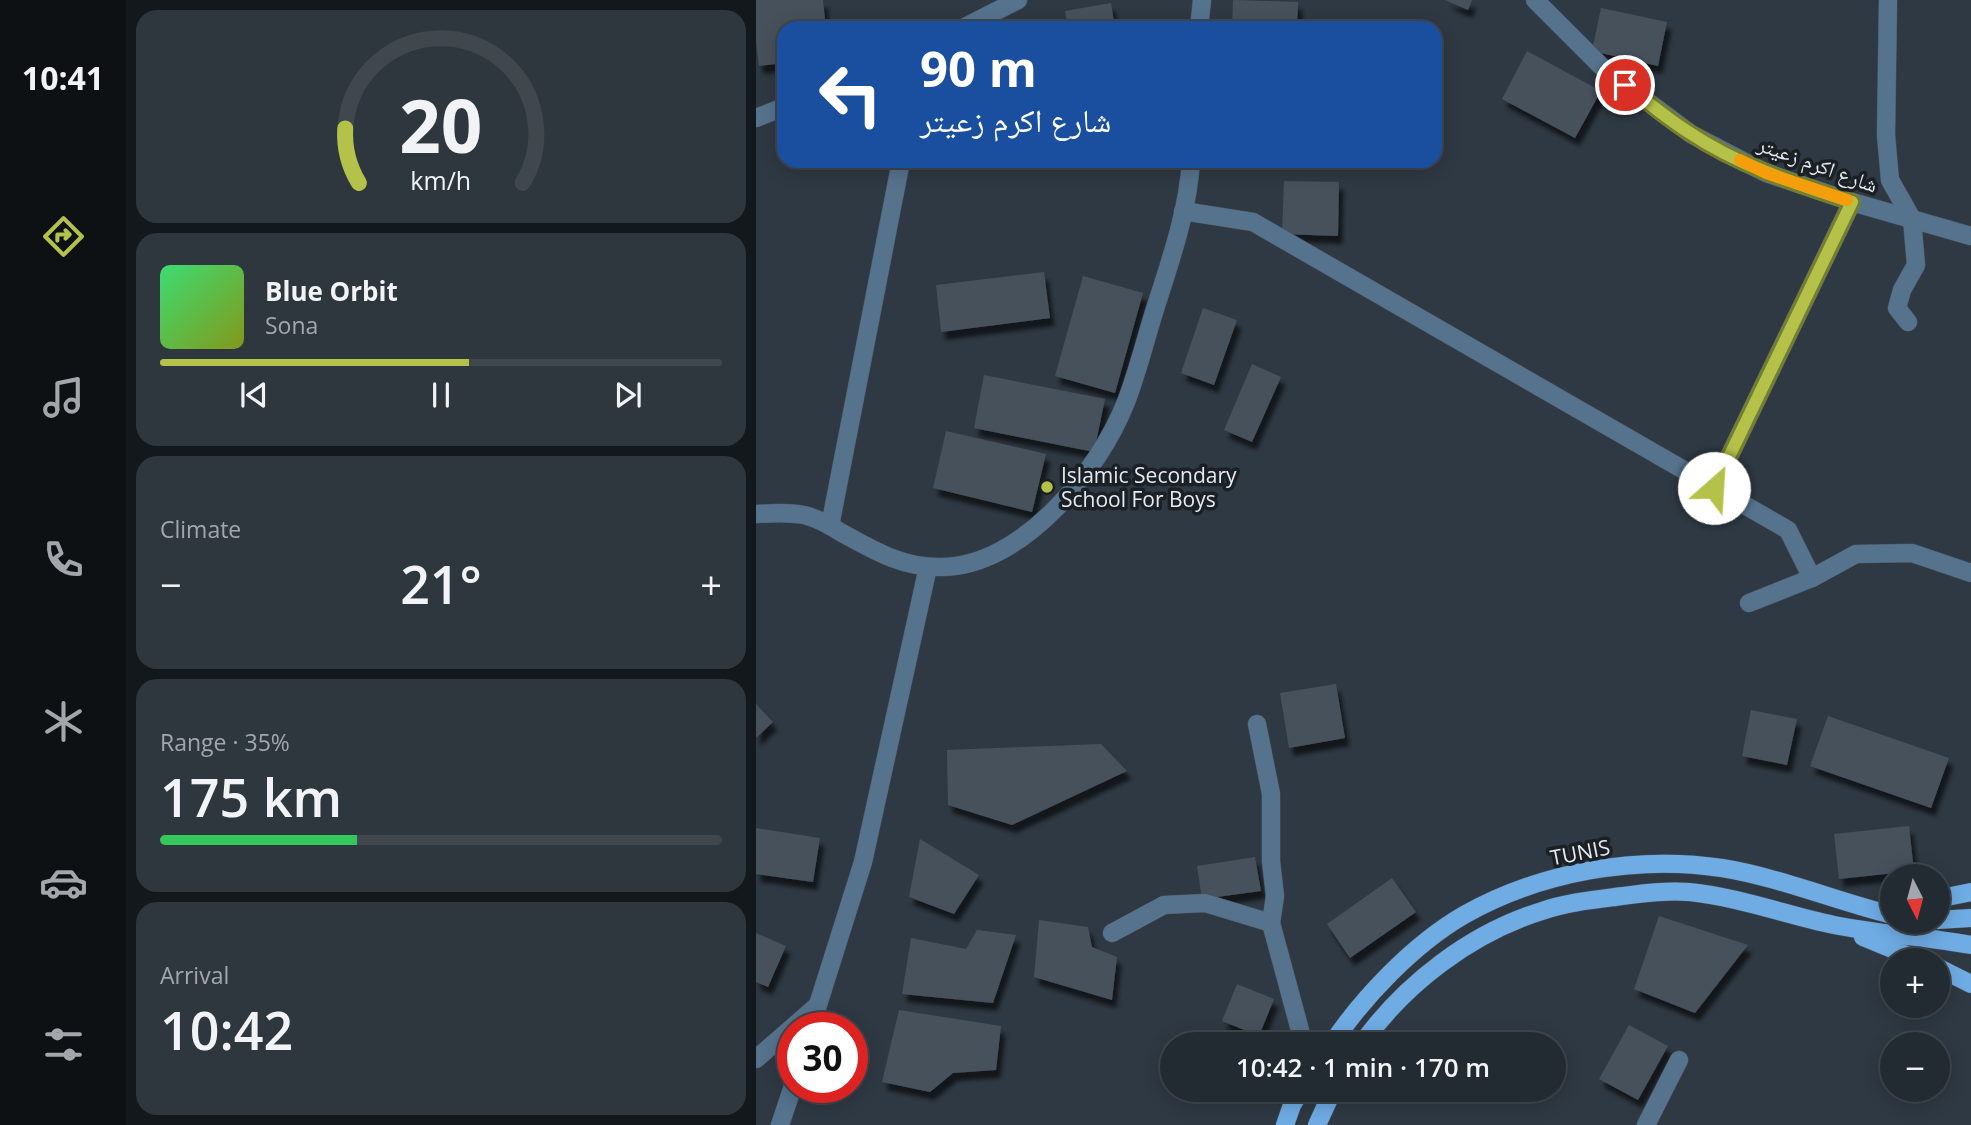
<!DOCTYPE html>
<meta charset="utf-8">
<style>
:root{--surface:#232b32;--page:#2f373e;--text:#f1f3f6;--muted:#a3a7ac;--line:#40474d;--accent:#b4c24a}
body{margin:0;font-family:"Open Sans","Noto Naskh Arabic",sans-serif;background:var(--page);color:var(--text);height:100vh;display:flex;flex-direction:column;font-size:26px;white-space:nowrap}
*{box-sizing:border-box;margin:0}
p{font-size:23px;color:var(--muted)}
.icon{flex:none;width:38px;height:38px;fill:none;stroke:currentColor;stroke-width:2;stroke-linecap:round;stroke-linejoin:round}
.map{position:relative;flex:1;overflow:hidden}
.panel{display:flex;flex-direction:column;gap:10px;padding:10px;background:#13181c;width:630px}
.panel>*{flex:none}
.hud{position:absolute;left:21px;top:21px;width:665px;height:147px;border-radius:21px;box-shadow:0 4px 18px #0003,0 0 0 2px var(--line);background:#1a4fa0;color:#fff;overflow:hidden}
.needle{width:46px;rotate:174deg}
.tools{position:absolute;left:1124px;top:864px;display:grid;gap:14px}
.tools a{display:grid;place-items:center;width:70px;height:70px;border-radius:50%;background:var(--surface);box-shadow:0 4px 18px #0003,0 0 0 2px var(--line);font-size:35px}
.speed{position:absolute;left:21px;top:1012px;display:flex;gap:14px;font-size:35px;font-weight:700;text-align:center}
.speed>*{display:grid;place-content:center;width:91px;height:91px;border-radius:50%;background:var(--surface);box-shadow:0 4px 18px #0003,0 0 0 2px var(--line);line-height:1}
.speed .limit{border:10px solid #d22;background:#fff;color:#111}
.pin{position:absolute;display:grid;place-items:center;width:60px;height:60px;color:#fff;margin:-30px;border:4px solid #fff;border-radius:50%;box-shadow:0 2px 7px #0007}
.me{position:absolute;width:77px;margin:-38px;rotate:26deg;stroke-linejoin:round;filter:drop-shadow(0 0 5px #0008)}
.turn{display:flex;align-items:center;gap:24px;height:147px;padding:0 28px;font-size:32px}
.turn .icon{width:91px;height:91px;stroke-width:2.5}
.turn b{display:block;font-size:49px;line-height:60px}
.big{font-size:52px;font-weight:600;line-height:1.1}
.panel .widget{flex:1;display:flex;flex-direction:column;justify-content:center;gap:10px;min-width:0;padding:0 24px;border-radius:21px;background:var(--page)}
.panel .dial{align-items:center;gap:0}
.dial svg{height:182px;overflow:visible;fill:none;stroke:var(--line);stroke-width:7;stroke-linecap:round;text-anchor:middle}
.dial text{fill:var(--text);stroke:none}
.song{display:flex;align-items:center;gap:21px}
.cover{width:84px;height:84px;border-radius:10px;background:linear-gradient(135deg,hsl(140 70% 55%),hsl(70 70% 35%))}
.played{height:7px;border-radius:4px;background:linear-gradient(90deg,var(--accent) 55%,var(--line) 55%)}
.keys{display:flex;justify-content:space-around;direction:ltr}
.heat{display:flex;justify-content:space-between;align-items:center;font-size:38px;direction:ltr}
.charge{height:10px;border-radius:5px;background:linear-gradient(90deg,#34c759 35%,var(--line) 0)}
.trip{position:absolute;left:404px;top:1032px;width:406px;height:70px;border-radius:35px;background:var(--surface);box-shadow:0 4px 18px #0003,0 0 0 2px var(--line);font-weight:600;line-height:70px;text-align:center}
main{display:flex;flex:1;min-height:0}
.dock{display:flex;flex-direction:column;width:126px;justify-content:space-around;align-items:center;background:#0e1114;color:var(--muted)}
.dock .icon{width:49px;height:49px}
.dock .selected{color:var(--accent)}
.dock b{font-size:32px;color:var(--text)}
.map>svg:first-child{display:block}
.building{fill:#46515b;filter:url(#shadow)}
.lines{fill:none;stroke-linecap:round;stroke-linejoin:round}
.minor-casing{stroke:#4c555f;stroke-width:19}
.major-casing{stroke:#4c555f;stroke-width:19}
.minor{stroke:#56738e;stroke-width:18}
.major{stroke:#6face4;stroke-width:18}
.route-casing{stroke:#757e30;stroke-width:18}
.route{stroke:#b4c24a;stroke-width:12}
.slow{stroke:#f59e0b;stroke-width:12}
.poi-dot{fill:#b4c24a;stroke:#1b2024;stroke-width:2.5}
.labels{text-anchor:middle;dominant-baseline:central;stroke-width:7;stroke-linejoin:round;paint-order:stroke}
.street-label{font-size:21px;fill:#e4eaf1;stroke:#1b2024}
.poi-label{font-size:21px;fill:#e4eaf1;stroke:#1b2024;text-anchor:start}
</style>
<main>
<nav class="dock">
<b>10:41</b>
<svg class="icon selected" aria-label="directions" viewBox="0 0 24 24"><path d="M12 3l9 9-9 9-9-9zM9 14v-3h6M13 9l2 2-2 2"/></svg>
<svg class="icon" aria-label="music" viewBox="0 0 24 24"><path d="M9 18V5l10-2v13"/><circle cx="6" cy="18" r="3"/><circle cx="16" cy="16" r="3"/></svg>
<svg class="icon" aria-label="phone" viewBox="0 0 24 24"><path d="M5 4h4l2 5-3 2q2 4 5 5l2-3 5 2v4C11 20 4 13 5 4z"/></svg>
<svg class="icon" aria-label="climate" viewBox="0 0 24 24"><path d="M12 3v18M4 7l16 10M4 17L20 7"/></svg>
<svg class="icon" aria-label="car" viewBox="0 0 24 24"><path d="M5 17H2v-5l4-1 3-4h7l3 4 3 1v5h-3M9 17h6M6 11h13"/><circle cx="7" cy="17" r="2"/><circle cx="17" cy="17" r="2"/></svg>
<svg class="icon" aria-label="filters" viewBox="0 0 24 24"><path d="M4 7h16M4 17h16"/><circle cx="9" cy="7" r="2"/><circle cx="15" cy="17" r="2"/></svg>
</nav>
<section class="panel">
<div class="widget dial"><svg viewBox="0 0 100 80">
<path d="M14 69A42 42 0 1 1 86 69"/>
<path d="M14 69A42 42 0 0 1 8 45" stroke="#b4c24a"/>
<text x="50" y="56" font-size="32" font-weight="700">20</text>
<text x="50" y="72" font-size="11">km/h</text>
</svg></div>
<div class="widget">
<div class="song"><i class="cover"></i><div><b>Blue Orbit</b><p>Sona</p></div></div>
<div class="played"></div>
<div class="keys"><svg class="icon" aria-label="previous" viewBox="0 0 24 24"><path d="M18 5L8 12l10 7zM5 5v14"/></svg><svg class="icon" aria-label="pause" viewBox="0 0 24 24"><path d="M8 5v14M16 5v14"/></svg><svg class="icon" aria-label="next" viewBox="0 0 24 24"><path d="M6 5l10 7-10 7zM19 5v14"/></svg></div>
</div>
<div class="widget"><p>Climate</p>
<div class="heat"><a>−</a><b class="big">21°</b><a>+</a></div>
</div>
<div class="widget"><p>Range · 35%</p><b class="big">175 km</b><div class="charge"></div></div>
<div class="widget"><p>Arrival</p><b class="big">10:42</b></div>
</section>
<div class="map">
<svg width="1215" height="1125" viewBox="0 0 1215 1125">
<defs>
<filter id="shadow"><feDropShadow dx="4.5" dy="8" stdDeviation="2" flood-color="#0009"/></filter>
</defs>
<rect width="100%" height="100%" fill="#2f3943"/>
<!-- building -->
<g class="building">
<polygon points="0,0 67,0 70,28 28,28 28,63 3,66 0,43"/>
<polygon points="477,0 542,2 541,28 476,28"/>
<polygon points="689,0 716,0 712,10"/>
<polygon points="355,3 359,28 312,28 309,11"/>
<polygon points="845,8 911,22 902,66 836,51"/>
<polygon points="771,51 845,91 819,138 746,99"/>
<polygon points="528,181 583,182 582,236 526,234"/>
<polygon points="288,272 294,318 185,332 180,285"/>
<polygon points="327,276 387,293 359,393 299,376"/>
<polygon points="447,308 481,320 458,385 425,373"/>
<polygon points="496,364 525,377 496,442 468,430"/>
<polygon points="228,375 349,399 338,452 218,428"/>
<polygon points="190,431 290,454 276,512 177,488"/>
<polygon points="580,684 589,738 533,748 524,693"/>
<polygon points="0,704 17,722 0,738"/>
<polygon points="995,710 1041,719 1031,765 986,756"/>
<polygon points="1072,716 1193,758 1175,808 1054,766"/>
<polygon points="345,744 371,771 256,825 192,805 191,750"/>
<polygon points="1153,826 1158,871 1083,879 1078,834"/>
<polygon points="0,828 64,838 57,882 0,874"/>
<polygon points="164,839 223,875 198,914 153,897"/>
<polygon points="499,857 505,891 446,899 441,866"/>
<polygon points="636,878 660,912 594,958 571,924"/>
<polygon points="903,916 992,945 939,1013 878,989"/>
<polygon points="283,920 332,927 336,947 361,957 356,1000 278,977"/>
<polygon points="221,930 260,935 237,1003 146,994 155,938 210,949"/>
<polygon points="0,933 30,946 12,987 0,982"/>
<polygon points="481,984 518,999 503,1036 466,1021"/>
<polygon points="143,1010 245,1026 240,1070 197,1073 174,1092 126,1082"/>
<polygon points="873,1025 912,1046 882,1100 843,1079"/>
</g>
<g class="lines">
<defs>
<g id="minor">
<polyline points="779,0 847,68 935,134 1010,173 1096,202 1215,236"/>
<polyline points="1132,0 1130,135 1134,180 1156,219 1160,265 1146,290 1141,308 1152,322"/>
<polyline points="207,28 262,0"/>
<polyline points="443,28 446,0"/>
<polyline points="0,118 28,107"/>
<polyline points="427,211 497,222 1032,530 1056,578"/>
<polyline points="958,488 1096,202"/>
<path d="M0 514C16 513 32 512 48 515 61 518 75 526 86 533 119 551 147 568 185 567 266 567 343 471 370 402 382 371 390 337 400 306 415 259 432 210 435 161"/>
<polyline points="74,526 145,161"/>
<polyline points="993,603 1056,578 1100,554 1156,553 1215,573"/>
<polyline points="501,724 515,794 515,861 519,896 515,923 548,1045"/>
<polyline points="356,933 408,905 449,903 515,923"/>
<polyline points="55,1027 107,862 172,567"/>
<polyline points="0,1059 61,1006"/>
<polyline points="24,1125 37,1086"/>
<polyline points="890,1125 923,1060"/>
</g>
<g id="major">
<polyline points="1181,899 1215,892"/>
<polyline points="1181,920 1215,918"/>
<polyline points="1107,937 1165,961"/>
<polyline points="1181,967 1215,984"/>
<path d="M575 1045C607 997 658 944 708 915 784 872 880 855 966 868 1022 877 1080 901 1136 915"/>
<path d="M605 1045C648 984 715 933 786 911 809 903 835 900 859 897 883 894 909 890 933 892 983 897 1030 915 1078 925 1124 934 1170 937 1215 945"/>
<polyline points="529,1125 536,1105 545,1090"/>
<polyline points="561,1125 577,1090"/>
</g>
</defs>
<!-- minor casing -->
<use href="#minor" class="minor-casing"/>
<!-- major casing -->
<use href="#major" class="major-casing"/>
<!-- minor -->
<use href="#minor" class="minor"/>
<!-- major -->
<use href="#major" class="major"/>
</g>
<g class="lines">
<defs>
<path id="route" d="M869 85C891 101 911 119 934 133 983 166 1041 184 1096 202L958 488"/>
</defs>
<!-- route casing -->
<use href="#route" class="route-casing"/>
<!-- route -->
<use href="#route" class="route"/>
<!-- slow -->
<polyline class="slow" points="984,160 1010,173 1091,200"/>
</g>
<!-- markers -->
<circle class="poi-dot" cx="291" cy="487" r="7"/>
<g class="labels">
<!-- street labels -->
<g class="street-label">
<text transform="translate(1062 164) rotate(20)">شارع اكرم زعيتر</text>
<text transform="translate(824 852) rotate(-11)">TUNIS</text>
</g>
<!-- poi labels -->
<g class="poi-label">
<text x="305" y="475">Islamic Secondary<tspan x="305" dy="24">School For Boys</tspan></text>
</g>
</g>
</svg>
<div class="tools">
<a><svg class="needle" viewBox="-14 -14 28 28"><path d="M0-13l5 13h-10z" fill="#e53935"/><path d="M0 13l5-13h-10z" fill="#a3a7ac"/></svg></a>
<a>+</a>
<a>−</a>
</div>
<div class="speed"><div class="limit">30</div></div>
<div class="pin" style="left:869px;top:85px;background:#d93025"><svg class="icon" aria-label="arrive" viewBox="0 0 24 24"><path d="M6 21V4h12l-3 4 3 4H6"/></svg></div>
<svg class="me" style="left:958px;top:488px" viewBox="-20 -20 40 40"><circle r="19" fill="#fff"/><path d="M0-13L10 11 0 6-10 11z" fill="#b4c24a"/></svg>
<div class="trip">10:42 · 1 min · 170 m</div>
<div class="hud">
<div class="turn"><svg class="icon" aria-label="left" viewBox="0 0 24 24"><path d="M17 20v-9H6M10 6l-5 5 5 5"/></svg><div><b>90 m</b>شارع اكرم زعيتر</div></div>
</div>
</div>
</main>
